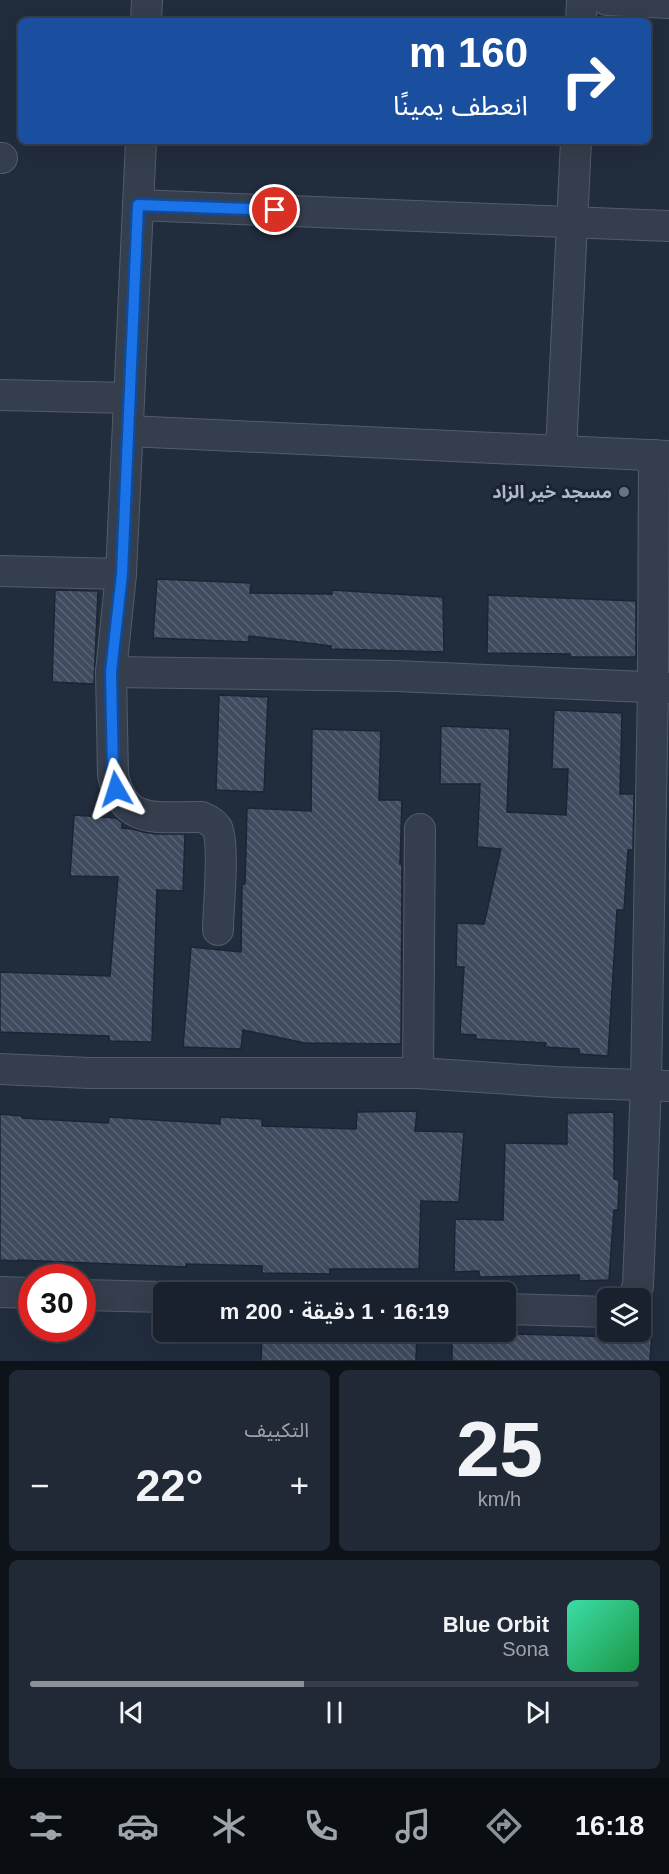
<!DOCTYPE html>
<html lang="ar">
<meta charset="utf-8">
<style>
:root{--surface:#19212e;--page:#222936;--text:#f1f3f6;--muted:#9fa3aa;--line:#373e4a;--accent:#8c9099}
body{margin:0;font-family:Arial,"Noto Sans Arabic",sans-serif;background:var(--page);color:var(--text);direction:rtl;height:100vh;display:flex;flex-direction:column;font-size:22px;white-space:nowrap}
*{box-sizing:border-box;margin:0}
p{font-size:20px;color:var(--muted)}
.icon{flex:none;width:33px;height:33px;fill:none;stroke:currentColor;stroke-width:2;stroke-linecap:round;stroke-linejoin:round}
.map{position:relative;height:1361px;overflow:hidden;direction:ltr}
.side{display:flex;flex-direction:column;gap:9px;padding:9px;background:#0e1219;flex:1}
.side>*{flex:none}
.top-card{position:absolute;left:18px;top:18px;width:633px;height:126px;border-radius:9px;box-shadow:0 6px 24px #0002,0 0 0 2px var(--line);direction:rtl;background:#1a4fa0;color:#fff;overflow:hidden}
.fabs{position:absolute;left:597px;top:1288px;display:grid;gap:12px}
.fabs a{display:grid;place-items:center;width:54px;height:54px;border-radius:9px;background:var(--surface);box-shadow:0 6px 24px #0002,0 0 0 2px var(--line);font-size:30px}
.speed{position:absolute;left:18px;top:1264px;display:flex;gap:12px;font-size:30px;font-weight:700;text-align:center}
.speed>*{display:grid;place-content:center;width:78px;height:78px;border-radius:50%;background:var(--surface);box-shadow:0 6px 24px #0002,0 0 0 2px var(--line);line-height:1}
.speed .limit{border:9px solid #d22;background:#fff;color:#111}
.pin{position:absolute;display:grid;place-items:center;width:51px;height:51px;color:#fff;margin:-26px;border:3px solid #fff;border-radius:50%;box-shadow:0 2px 6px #0007}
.me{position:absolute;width:66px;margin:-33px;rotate:354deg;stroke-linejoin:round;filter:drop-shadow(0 0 4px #0008)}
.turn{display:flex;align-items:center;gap:21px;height:126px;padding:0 24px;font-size:27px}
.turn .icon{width:78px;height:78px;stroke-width:2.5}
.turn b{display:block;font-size:42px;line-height:51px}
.big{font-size:45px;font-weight:600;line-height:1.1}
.side .card{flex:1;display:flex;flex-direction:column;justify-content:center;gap:9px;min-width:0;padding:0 21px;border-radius:9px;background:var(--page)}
.side .dial{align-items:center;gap:0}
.dial b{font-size:78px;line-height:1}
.song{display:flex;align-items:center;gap:18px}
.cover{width:72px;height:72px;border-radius:9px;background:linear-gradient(135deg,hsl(160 70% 55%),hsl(140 70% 35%))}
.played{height:6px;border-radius:3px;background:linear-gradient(90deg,var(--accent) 45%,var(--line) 45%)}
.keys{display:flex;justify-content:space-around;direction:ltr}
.heat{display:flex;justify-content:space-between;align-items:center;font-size:33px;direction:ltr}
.side .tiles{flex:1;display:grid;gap:9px;grid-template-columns:1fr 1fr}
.card:last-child{grid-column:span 2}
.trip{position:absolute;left:153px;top:1282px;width:363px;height:60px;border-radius:9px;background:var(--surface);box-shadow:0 6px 24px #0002,0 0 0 2px var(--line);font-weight:600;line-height:60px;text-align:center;direction:rtl}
.menu{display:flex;height:96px;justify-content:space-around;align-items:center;background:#0a0d12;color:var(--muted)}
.menu .icon{width:42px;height:42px}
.menu .current{color:var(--accent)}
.menu b{font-size:27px;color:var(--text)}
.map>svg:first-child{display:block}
.building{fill:url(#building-back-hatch);stroke:#1c2534;stroke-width:1.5}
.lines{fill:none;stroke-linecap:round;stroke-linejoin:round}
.minor-casing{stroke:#535c6b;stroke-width:32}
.minor{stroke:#353e4d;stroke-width:30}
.route-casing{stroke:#114b97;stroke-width:15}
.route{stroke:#1a73e8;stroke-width:10}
.worship-dot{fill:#6b7280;stroke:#1a2332;stroke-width:2}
.labels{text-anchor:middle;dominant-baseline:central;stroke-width:6;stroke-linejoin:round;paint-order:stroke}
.poi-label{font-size:18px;font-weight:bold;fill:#b0b9c9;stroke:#1a2332;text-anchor:end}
</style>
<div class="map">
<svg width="669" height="1361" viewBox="0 0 669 1361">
<defs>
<pattern id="building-back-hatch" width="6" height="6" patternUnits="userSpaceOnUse" patternTransform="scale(1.5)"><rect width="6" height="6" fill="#404b5f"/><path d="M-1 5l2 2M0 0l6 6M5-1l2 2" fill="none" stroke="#596375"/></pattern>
</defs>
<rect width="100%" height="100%" fill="#212c3d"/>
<!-- building -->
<g class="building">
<polygon points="157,579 251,583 250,593 332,594 332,590 443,597 444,652 331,649 331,646 249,636 249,642 153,638"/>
<polygon points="55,590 98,591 94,684 52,682"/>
<polygon points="488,595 636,601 636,657 570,657 570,654 487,653"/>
<polygon points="219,695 268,697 264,792 216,790"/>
<polygon points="554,710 622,713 620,794 634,794 633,850 628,850 624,910 617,910 608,1056 579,1054 579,1049 545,1047 546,1043 475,1039 476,1035 460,1034 464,967 456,967 457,923 484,924 501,849 477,847 480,784 440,784 441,726 510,729 507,812 566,815 568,769 552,769"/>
<polygon points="312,729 381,731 379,800 402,800 400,864 402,864 401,1044 305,1043 243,1030 241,1049 183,1047 191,947 241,952 242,884 245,884 247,808 311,811"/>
<polygon points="74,815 116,818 122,823 122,828 133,829 143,832 157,834 185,834 183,891 157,890 152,1042 109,1041 109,1036 0,1032 0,972 110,976 118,877 70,876"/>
<polygon points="417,1111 415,1131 464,1132 459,1202 421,1201 419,1269 330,1269 330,1274 262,1273 262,1266 186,1264 186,1267 18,1260 18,1261 0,1260 0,1114 22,1116 22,1118 108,1123 109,1117 220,1124 220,1117 262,1119 262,1126 356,1129 357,1112"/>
<polygon points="614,1112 614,1179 619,1180 618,1210 614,1210 609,1280 579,1281 579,1275 479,1277 479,1271 454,1272 455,1219 503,1220 505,1143 567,1144 567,1113"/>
<polygon points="262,1332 417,1332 416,1361 261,1361"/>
<polygon points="452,1332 619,1337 619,1332 652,1332 650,1361 452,1361"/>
</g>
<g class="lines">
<defs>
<g id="minor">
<polyline points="607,0 669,3"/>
<polyline points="146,21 147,0"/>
<polyline points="581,21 582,0"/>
<path d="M141 141 121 574 111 672 113 775C124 827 159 816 202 817 208 820 213 822 217 828 225 844 218 909 218 930"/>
<polyline points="0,158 2,158"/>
<polyline points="138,205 669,226"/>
<polyline points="0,395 129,398"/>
<polyline points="128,431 669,456"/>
<polyline points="561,451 576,141"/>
<polyline points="0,571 121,574"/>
<polyline points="111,672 396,676 669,688"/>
<polyline points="0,1069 89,1073 418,1073 554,1082 669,1086"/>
<polyline points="418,1073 420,829"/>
<polyline points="0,1292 32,1293"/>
<polyline points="82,1295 164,1297"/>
<polyline points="632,1299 638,1286 646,1084 653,687 654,455"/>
<polyline points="506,1309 608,1312"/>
</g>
</defs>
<!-- minor casing -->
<use href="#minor" class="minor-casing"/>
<!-- minor -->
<use href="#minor" class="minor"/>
</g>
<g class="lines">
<defs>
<polyline id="route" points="116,789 113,775 111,672 122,574 138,205 275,210"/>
</defs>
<!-- route casing -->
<use href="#route" class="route-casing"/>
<!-- route -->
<use href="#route" class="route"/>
</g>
<!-- markers -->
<circle class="worship-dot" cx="624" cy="492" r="6"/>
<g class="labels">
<!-- poi labels -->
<g class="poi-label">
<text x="612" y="492">مسجد خير الزاد</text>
</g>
</g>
</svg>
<div class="fabs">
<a><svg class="icon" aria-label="layers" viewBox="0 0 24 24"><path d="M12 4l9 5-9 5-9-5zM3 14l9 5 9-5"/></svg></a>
</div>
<div class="speed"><div class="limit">30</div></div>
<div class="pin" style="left:275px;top:210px;background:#d93025"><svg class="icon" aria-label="arrive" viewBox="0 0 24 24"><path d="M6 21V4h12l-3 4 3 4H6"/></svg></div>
<svg class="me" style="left:116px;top:789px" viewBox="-20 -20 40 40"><path d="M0-17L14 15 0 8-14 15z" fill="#1a73e8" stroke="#fff" stroke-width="4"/></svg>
<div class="trip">16:19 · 1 دقيقة · 200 m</div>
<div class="top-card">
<div class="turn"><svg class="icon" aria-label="right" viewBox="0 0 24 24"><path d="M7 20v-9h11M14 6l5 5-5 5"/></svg><div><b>160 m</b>انعطف يمينًا</div></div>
</div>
</div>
<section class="side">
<div class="tiles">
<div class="card dial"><b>25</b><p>km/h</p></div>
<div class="card"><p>التكييف</p>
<div class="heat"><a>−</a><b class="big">22°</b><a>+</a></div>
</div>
<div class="card">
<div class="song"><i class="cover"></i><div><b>Blue Orbit</b><p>Sona</p></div></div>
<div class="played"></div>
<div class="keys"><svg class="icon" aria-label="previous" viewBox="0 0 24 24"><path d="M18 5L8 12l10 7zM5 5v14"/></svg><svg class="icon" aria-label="pause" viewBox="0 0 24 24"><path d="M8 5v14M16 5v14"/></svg><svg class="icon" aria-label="next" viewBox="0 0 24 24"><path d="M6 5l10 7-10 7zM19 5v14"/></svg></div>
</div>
</div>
</section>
<nav class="menu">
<b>16:18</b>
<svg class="icon current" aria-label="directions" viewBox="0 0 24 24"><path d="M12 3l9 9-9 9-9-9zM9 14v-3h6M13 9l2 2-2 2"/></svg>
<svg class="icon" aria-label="music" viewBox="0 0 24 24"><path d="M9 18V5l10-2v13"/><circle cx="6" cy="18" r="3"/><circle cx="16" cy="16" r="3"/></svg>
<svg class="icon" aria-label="phone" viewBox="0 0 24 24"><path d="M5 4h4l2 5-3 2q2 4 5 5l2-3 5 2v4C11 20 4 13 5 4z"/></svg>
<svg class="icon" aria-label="climate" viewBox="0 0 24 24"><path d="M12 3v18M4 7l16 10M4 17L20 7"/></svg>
<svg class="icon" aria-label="car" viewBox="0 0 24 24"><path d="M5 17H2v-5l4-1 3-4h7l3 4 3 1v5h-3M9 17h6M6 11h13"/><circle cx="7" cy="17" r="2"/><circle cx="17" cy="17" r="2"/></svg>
<svg class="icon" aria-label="filters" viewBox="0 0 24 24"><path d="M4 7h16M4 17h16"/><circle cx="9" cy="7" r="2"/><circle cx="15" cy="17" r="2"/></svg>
</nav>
